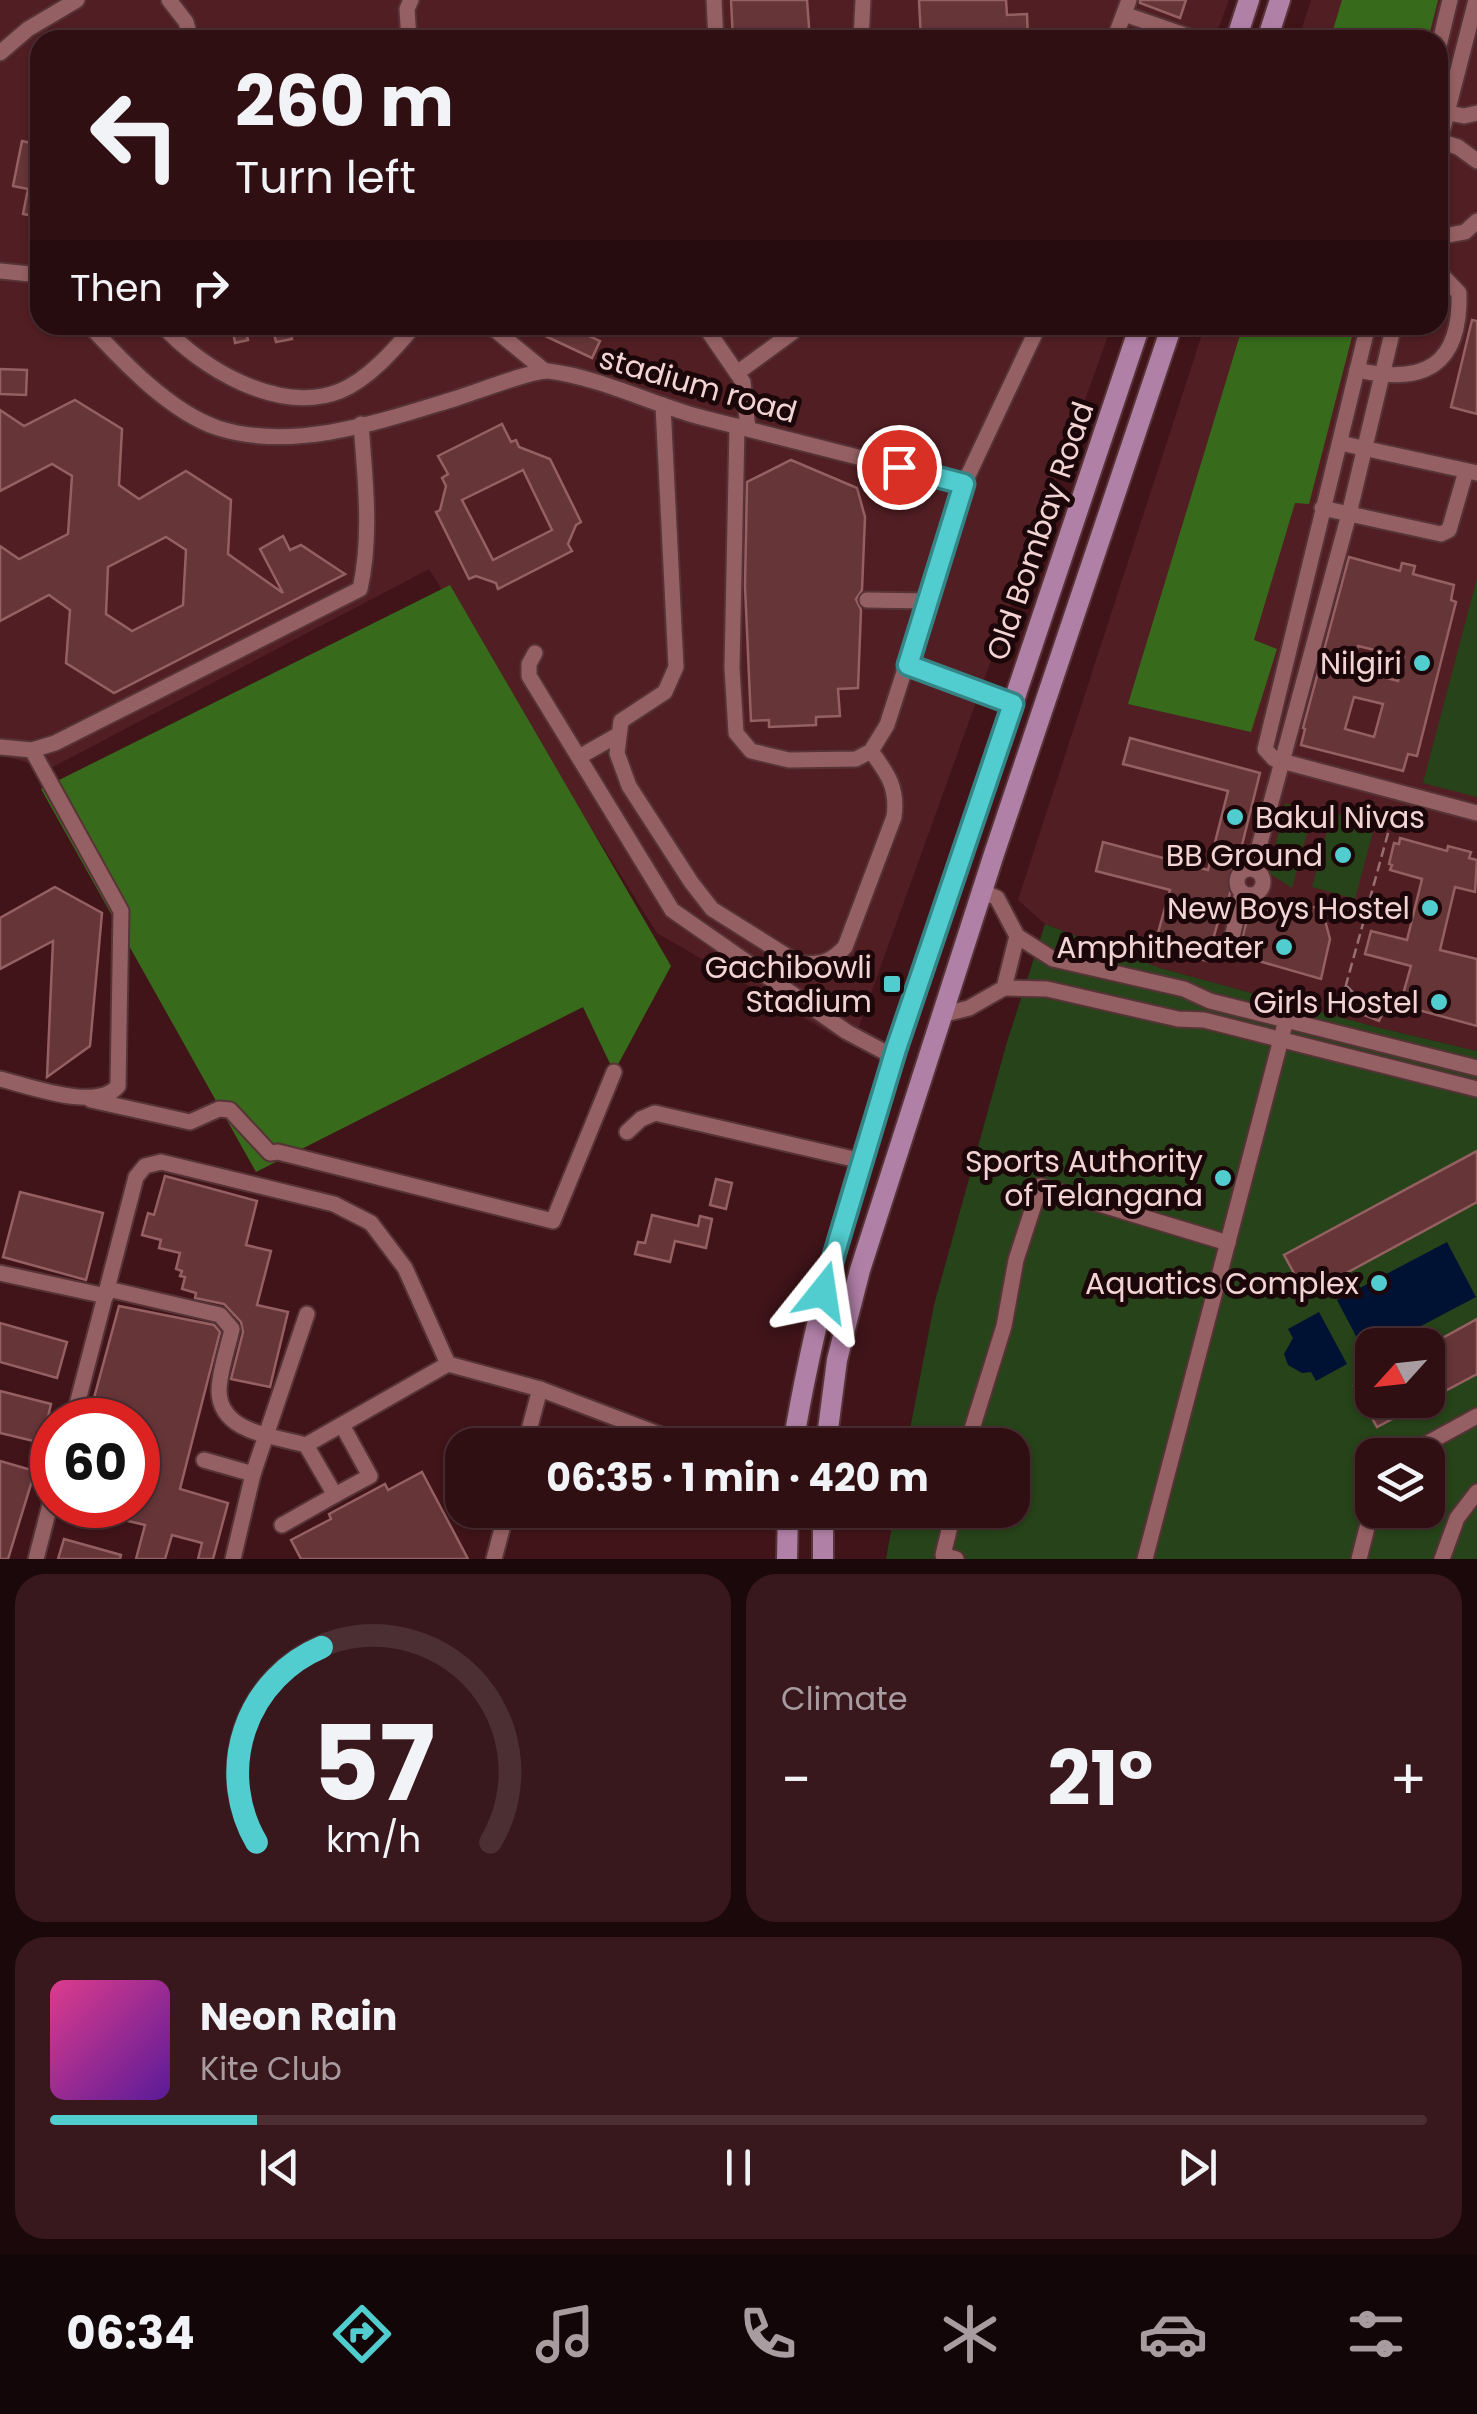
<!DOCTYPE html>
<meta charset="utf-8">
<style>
:root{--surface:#300f13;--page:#38181c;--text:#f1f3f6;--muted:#a89ca0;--line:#4b2f33;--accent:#52cdcf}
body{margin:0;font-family:Poppins,sans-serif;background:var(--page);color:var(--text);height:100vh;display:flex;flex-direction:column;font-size:38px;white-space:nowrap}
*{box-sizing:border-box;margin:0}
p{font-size:32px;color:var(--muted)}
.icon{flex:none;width:55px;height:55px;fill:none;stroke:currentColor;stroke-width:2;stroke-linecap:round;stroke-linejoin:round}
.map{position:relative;height:1559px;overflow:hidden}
.details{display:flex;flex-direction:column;gap:15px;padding:15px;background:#1a080a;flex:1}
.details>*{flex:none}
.hud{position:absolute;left:30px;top:30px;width:1418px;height:305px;border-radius:30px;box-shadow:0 2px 8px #0004,0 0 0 2px var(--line);background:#300f13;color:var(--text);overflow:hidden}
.needle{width:65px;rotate:243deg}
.controls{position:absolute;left:1355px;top:1328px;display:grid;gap:20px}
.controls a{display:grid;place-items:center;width:90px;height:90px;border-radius:20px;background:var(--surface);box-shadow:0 2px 8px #0004,0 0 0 2px var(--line);font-size:50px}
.speed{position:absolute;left:30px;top:1398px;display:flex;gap:20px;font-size:50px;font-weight:700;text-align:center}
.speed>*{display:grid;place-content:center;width:130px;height:130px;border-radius:50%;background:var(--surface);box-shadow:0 2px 8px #0004,0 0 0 2px var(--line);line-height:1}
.speed .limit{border:15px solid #d22;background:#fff;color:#111}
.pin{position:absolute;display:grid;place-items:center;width:85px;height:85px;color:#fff;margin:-42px;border:5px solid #fff;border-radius:50%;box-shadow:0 2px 10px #0007}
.me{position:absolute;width:110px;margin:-55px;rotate:15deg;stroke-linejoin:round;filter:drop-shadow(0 0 8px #0008)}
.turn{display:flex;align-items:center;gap:35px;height:210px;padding:0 40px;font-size:45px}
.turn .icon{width:130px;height:130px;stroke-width:2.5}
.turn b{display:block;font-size:70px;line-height:85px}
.then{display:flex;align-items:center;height:95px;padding:0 40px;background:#0003;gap:20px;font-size:38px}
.big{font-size:75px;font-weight:700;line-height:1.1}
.details .widget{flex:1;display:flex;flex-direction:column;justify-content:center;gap:15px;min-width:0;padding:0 35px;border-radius:30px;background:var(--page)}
.details .dial{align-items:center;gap:0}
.dial svg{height:260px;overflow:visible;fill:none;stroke:var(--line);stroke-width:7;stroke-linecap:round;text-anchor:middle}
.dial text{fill:var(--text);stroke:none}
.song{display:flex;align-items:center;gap:30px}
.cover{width:120px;height:120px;border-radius:15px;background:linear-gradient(135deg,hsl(330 70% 55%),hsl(270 70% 35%))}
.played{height:10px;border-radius:5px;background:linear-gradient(90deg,var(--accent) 15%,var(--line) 15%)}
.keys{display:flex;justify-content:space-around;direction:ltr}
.heat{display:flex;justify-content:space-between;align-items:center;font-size:55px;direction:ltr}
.details .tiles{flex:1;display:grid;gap:15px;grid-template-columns:1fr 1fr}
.widget:last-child{grid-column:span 2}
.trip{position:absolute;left:445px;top:1428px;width:585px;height:100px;border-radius:30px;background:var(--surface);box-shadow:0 2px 8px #0004,0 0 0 2px var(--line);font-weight:700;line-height:100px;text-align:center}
.tab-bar{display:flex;height:160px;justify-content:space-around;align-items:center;background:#130608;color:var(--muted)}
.tab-bar .icon{width:70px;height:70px}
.tab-bar .on{color:var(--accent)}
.tab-bar b{font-size:45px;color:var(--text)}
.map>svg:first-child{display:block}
.built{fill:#511e23}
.green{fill:#264319;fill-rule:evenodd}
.forest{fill:#376b1b}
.water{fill:#001234}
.building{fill:#653538;stroke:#956062;stroke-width:2.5;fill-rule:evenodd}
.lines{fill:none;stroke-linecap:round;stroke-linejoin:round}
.minor-casing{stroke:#563336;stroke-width:19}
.major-casing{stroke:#563336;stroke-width:24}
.path{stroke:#967073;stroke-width:2.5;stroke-dasharray:10 5;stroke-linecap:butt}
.minor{stroke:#956063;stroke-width:15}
.major{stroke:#b180a7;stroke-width:20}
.route-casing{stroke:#358587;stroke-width:25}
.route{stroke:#52cdcf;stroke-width:18}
.poi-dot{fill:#52cdcf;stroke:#1b0709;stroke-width:4}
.labels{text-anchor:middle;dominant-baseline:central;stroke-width:10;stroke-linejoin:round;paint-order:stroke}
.street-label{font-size:30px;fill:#f3d4d4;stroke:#1b0709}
.poi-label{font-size:30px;fill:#f3d4d4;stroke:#1b0709;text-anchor:end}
</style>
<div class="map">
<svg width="1477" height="1559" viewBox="0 0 1477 1559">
<rect width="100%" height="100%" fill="#401419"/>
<!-- built -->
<g class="built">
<polygon points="0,0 1229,0 1214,40 40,40 40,325 1112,325 852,1046 657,933 429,569 49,769 0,755"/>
<polygon points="1311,0 1477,0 1477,1051 1376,1027 1160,968 1045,924 1018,900 1205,325 1438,325 1438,40 1298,40"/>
</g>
<!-- green -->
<g class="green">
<polygon points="1477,578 1477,797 1423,783"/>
<polygon points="1285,803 1313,812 1292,888 1269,873"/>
<polygon points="1332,812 1375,824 1355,899 1312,887"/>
<path d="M1045 924 1160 968 1376 1027 1477 1051V1559H886L895 1510H1012V1445H907L934 1305 1007 1042ZM1372 1345H1428V1400H1372ZM1372 1455H1428V1510H1372Z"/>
</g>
<!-- forest -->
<g class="forest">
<polygon points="1342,0 1438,0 1428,40 1330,40"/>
<polygon points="1243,325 1355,325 1309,504 1295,503 1254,640 1277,649 1251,732 1128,704"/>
<polygon points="450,585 671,966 614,1072 583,1007 256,1172 41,789"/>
</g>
<!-- water -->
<g class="water">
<polygon points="1447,1242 1476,1297 1385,1345 1372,1345 1372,1352 1366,1355 1337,1300"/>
<polygon points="1319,1312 1347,1364 1316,1381 1311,1372 1302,1373 1288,1365 1284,1354 1293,1338 1288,1329"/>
</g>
<!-- building -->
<g class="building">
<polygon points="731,0 807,0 810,40 733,40"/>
<polygon points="919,0 1006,0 1007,15 1027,14 1028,40 921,40"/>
<polygon points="1140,0 1186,0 1180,18 1140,3"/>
<polygon points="22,141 40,145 40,217 23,214 28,189 13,186"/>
<polygon points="1472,320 1477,321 1477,414 1451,407"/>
<polygon points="232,325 245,325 248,340 235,343"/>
<polygon points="272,325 288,325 292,339 276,342"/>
<polygon points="522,325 566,325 600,341 592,358"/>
<polygon points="0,369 27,370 26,395 0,394"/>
<path d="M75 400 122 429 119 485 139 499 186 471 231 500 228 554 283 593 260 549 283 536 290 550 301 545 345 574 114 693 66 663 70 610 49 595 0 621V546L19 559 68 534 72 476 52 464 0 491V410L24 426ZM166 537 186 550 183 605 132 631 106 614 108 567Z"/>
<path d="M502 424 511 442 516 440 519 447 550 459 581 522 576 525 568 544 572 551 498 589 496 583 476 576 469 579 436 512 440 510 446 486 442 478 448 474 438 456ZM523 470 552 530 493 560 462 500Z"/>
<polygon points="791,460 857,488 865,517 862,590 856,599 861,610 858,688 838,689 840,716 816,717 816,725 769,727 769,720 751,721 745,586 747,482"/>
<path d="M1349 557 1400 571 1402 563 1415 566 1413 574 1454 585 1451 600 1456 602 1417 756 1408 754 1403 771 1301 745 1305 729 1303 728ZM1358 646 1404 657 1398 681 1353 669ZM1354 697 1383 704 1374 737 1345 729Z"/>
<polygon points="1130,738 1260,773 1227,905 1223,904 1207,961 1154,947 1170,890 1096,871 1103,842 1208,870 1228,791 1123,764"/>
<polygon points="1400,838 1447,851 1448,846 1471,852 1469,858 1477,860 1475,892 1455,887 1440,950 1477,959 1477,1026 1400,1005 1411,966 1365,954 1371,931 1407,940 1422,879 1390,870 1392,865 1389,864 1394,843 1399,844"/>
<polygon points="55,887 102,913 90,1046 47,1077 53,941 0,969 0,918"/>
<polygon points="1295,903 1322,909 1330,939 1321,979 1238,955 1251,904 1266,910"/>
<polygon points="1368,995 1387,1004 1379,1021 1359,1013"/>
<polygon points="1477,1151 1477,1202 1306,1295 1284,1255"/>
<polygon points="165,1176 257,1201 246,1245 271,1251 257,1305 288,1312 270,1387 231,1379 243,1332 241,1322 224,1304 195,1298 196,1293 182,1289 185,1277 180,1276 182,1271 176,1269 180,1253 159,1248 161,1240 142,1235 148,1213 154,1215"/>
<polygon points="716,1179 732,1183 726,1209 710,1205"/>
<polygon points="20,1192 103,1213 86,1280 3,1257"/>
<polygon points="652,1215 698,1226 700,1216 712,1219 706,1248 675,1241 670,1262 635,1254 638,1242 645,1243"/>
<polygon points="119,1306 214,1325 220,1332 180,1489 228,1503 213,1559 198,1559 202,1543 172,1535 165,1559 136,1559 145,1525 124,1520 128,1505 138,1505 138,1420 88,1420"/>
<polygon points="1477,1319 1477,1374 1377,1427 1354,1386 1372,1376 1372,1400 1428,1400 1428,1346"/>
<polygon points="0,1323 67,1342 57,1378 0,1362"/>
<polygon points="0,1391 51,1404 42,1443 0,1433"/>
<polygon points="0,1461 35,1471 8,1559 0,1559"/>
<polygon points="422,1472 468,1559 301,1559 291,1540 331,1519 329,1514 385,1484 388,1490"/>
<polygon points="64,1539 121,1555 120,1559 58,1559"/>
</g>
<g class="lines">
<defs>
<g id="minor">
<polyline points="169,0 186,22 191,40"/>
<polyline points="714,0 716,40"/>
<polyline points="1124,14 1199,40"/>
<polyline points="409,40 407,9 411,0"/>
<polyline points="861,40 863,0"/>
<polyline points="1114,40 1129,0"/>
<polyline points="1438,50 1450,0"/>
<polyline points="0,53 28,29 77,0"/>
<polyline points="1438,111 1464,116 1477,113"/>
<polyline points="1439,141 1458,147 1477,161"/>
<polyline points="1438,148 1476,0"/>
<polyline points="1438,237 1465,232 1477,221"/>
<polyline points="0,271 40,275"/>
<path d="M89 325C122 361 170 412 218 428 294 452 382 421 454 399 474 393 532 370 548 371 598 377 652 404 700 417 788 440 876 461 964 484"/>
<path d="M162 325C201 369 280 415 340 391 369 379 395 349 415 325"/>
<polyline points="489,325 545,371"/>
<polyline points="704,325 743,382 748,429"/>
<polyline points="1368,325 1265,749 1274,759 1477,813"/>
<path d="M1357 370C1424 385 1461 366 1459 293L1438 271"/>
<polyline points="737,373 793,332"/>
<path d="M663 405 676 667 665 692 621 721 617 753 629 786 691 882 712 909 798 963C820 965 830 963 845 947L894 817C898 788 888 774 871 751"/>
<polyline points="737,426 732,668 736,733 751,751 789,760 856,759 871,751 887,725 964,484 1039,325"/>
<polyline points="1340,443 1477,473"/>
<polyline points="1322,508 1441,534 1449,530 1466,471"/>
<polyline points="867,600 929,601"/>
<polyline points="535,653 529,664 529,676 672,910 847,1032 894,1057"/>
<polyline points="908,665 1013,704"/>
<path d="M0 747 32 750 55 743 360 589C372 536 365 477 361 424"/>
<polyline points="579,757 616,736"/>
<polyline points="1253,869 1349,514 1394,325"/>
<circle cx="1250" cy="882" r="13"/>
<polyline points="1017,936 1053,959 1184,989 1210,1001 1477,1068"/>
<polyline points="1230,947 1242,892"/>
<polyline points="1004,988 1047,989 1178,1019 1204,1020 1477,1089"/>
<polyline points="941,1015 969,1008 1004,988 1017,936 997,898 982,891"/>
<path d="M0 1079C30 1086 97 1112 118 1086L121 911 32 750"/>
<polyline points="91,1100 190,1122 219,1109 230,1110 270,1153 278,1152 553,1221 614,1072"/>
<polyline points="627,1132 641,1119 655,1113 862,1161"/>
<polyline points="0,1273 106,1296"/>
<path d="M108 1289 220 1315 232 1329C228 1348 219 1372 219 1391 220 1434 276 1436 306 1445L335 1495 370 1476 342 1425"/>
<polyline points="73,1420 136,1177 145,1166 161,1162 334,1204 371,1223 405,1268 448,1364"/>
<polyline points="306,1445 448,1364 540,1389 687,1445"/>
<polyline points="525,1445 540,1389"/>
<polyline points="967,1445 1004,1326 1016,1260 1040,1186 1228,1243"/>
<polyline points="1406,1455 1477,1416"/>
<polyline points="204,1460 253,1474"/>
<polyline points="954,1510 943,1555 956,1559"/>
<polyline points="282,1525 335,1495"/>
<polyline points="36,1559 52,1497"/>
<polyline points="233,1559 253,1474 307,1314"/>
<polyline points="494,1559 507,1510"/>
<polyline points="1145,1559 1286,1020"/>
<polyline points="1359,1559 1372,1508"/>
<polyline points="1442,1559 1457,1518 1477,1492"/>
</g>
<g id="major">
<polyline points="1236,40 1249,0"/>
<polyline points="1267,40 1280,0"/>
<path d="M793 1445C824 1253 890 1069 952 885 1016 699 1078 512 1140 325"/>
<polyline points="826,1445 837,1360 860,1270 994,854 1172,325"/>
<polyline points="823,1510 823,1559"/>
<polyline points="787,1559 788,1510"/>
</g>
</defs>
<!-- minor casing -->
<use href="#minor" class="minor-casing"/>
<!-- major casing -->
<use href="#major" class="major-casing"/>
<!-- path -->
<g class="path">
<polyline points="1347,986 1364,1004"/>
<polyline points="1344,1002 1346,985 1395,808"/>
</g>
<!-- minor -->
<use href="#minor" class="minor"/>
<!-- major -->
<use href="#major" class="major"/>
</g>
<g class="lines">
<defs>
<polyline id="route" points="823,1292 896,1049 1013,704 908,665 964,484 899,467"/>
</defs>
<!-- route casing -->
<use href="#route" class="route-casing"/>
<!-- route -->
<use href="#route" class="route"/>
</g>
<!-- markers -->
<g class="poi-dot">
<circle cx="1422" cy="663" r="10"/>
<circle cx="1235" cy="817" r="10"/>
<circle cx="1343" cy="855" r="10"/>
<circle cx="1430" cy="908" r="10"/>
<circle cx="1284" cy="947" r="10"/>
<rect x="882" y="974" width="20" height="20" rx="5"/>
<circle cx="1439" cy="1002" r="10"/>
<circle cx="1223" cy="1178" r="10"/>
<circle cx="1379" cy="1283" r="10"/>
</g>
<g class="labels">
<!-- street labels -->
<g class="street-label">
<text transform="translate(698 385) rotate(16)">stadium road</text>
<text transform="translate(1040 531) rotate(-71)">Old Bombay Road</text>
</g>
<!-- poi labels -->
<g class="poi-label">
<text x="1402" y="663">Nilgiri</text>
<text x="1255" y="817" text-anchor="start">Bakul Nivas</text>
<text x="1323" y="855">BB Ground</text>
<text x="1410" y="908">New Boys Hostel</text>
<text x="1264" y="947">Amphitheater</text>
<text x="872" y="967">Gachibowli<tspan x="872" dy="34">Stadium</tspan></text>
<text x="1419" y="1002">Girls Hostel</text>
<text x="1203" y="1161">Sports Authority<tspan x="1203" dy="34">of Telangana</tspan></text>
<text x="1359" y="1283">Aquatics Complex</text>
</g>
</g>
</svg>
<div class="controls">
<a><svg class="needle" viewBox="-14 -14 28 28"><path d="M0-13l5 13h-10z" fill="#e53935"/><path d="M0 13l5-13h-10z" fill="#a89ca0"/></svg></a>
<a><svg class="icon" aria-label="layers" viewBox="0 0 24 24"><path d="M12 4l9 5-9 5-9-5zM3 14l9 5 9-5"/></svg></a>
</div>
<div class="speed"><div class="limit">60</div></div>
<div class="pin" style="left:899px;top:467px;background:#d93025"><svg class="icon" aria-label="arrive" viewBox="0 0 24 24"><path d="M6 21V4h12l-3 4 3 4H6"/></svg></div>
<svg class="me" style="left:823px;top:1292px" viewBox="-20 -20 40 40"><path d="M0-17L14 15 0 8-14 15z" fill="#52cdcf" stroke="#fff" stroke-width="4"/></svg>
<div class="trip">06:35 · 1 min · 420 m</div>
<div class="hud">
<div class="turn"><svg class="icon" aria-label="left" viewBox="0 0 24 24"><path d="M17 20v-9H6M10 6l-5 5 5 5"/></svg><div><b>260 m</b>Turn left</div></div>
<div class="then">Then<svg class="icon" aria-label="right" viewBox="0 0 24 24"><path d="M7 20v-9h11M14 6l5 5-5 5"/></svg></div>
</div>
</div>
<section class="details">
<div class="tiles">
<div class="widget dial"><svg viewBox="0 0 100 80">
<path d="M14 69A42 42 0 1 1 86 69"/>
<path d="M14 69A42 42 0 0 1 34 9" stroke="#52cdcf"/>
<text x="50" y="56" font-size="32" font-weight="700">57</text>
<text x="50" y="72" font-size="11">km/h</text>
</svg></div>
<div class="widget"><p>Climate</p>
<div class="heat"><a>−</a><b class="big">21°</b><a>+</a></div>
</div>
<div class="widget">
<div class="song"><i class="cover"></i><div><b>Neon Rain</b><p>Kite Club</p></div></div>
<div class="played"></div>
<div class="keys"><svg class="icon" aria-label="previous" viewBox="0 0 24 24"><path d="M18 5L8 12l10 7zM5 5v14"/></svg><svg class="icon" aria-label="pause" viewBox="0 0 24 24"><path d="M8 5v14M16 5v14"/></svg><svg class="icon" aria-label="next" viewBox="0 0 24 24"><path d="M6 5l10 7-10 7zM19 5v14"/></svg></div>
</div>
</div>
</section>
<nav class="tab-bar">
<b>06:34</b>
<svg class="icon on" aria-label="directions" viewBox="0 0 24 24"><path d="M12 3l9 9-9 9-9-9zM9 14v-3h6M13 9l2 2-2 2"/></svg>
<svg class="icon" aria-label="music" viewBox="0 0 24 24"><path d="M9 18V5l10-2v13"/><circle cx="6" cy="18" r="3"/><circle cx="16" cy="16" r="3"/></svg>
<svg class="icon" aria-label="phone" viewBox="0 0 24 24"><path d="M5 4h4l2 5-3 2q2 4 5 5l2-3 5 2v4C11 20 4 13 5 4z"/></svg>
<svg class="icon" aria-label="climate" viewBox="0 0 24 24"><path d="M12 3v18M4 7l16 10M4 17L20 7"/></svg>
<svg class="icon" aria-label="car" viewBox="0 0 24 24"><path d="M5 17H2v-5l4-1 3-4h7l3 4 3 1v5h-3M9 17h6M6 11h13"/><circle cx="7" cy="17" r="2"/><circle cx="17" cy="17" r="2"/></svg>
<svg class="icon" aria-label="filters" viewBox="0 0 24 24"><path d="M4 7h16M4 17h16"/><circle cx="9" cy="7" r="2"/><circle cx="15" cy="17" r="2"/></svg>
</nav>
